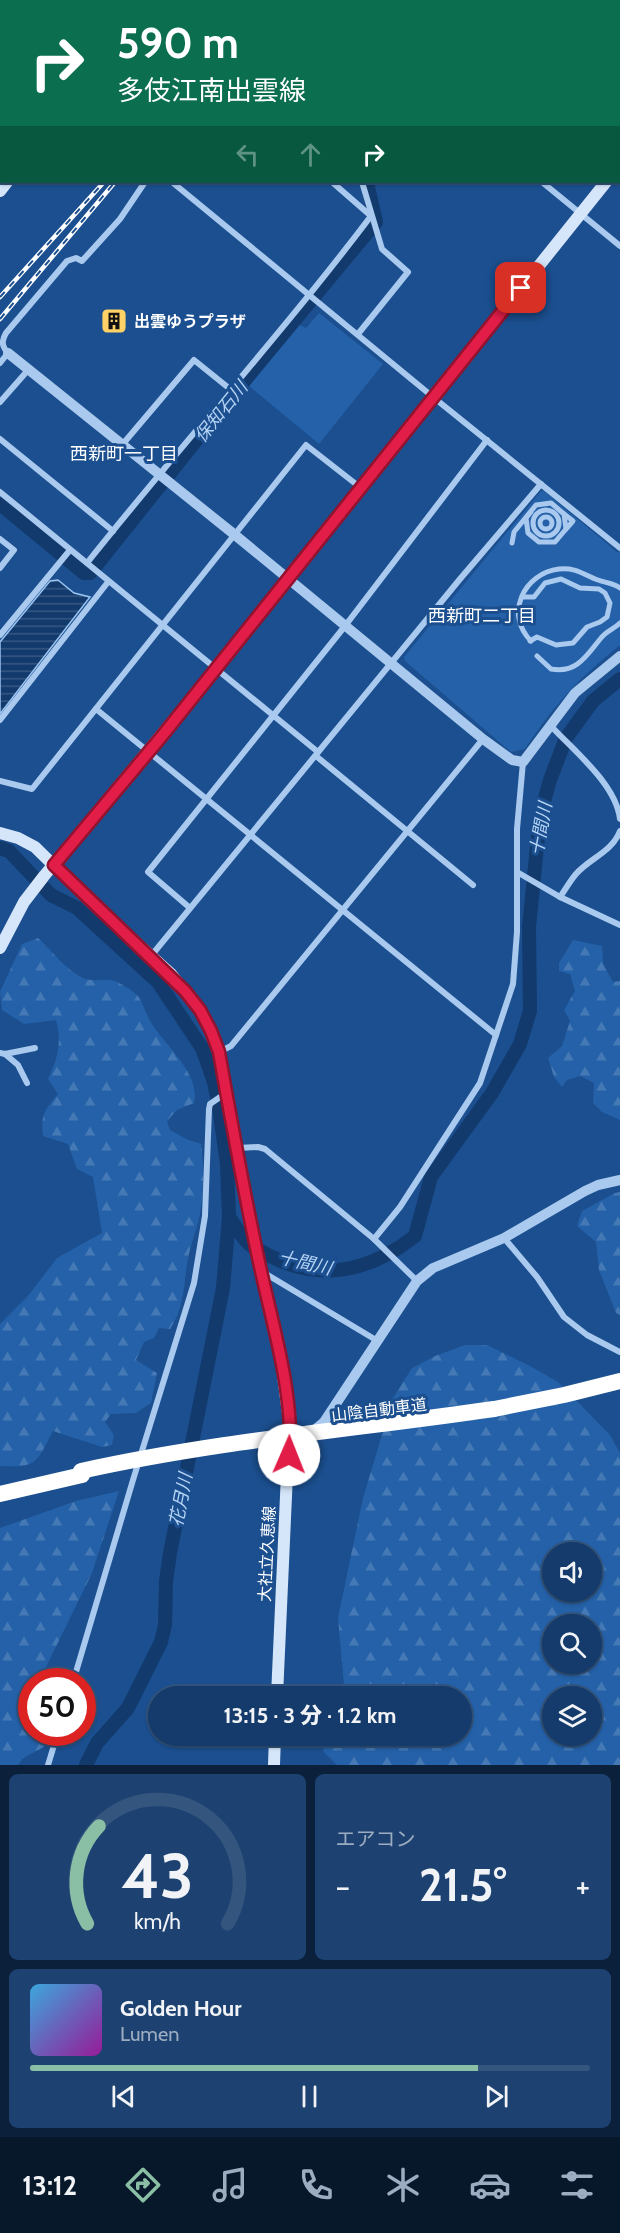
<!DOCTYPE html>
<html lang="ja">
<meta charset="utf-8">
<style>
:root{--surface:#143b6b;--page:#1d4271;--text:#f1f3f6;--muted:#9dadc1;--line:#33557e;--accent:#8abfa5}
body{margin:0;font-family:Cabin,"Noto Sans JP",sans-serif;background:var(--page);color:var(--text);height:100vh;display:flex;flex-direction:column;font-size:22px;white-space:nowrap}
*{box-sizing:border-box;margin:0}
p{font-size:20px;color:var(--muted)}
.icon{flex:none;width:33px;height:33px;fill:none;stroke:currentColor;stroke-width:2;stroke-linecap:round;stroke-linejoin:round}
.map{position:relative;height:1765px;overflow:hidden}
.drawer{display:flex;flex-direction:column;gap:9px;padding:9px;background:#0b203b;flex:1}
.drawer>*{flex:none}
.guide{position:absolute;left:0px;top:0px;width:621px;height:183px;box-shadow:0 2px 4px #0004,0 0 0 2px var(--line);background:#0b6e4f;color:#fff;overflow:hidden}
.tools{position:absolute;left:542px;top:1542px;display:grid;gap:12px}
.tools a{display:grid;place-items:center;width:60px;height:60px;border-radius:50%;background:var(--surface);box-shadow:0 2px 4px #0004,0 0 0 2px var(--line);font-size:30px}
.speed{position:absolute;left:18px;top:1668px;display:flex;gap:12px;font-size:30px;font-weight:700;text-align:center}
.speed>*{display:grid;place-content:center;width:78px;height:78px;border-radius:50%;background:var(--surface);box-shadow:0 2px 4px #0004,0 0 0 2px var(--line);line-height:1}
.speed .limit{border:9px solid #d22;background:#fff;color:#111}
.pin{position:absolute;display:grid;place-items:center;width:51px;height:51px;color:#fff;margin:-26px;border-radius:12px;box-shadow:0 3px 9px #0006}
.me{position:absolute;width:66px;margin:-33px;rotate:1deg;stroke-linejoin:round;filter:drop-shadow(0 0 4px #0008)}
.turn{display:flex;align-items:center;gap:21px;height:126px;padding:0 18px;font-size:27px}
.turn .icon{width:78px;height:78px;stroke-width:2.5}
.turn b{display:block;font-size:42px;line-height:51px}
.lanes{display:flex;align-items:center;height:57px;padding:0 18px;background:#0003;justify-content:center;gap:30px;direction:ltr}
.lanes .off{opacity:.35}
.big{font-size:45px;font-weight:800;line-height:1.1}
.drawer .tile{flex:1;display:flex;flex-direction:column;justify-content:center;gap:9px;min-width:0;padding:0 21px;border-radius:9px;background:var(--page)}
.drawer .dial{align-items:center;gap:0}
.dial svg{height:156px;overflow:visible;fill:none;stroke:var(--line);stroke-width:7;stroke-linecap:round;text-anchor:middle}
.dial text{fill:var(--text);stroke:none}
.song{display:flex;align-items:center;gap:18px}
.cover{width:72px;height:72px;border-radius:9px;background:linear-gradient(135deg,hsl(200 70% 55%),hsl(300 70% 35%))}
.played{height:6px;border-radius:3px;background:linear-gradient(90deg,var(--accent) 80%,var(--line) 80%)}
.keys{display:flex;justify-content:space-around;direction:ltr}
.heat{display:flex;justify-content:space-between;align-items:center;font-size:33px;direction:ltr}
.drawer .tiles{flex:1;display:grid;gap:9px;grid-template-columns:1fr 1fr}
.tile:last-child{grid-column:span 2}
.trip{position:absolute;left:148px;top:1686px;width:324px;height:60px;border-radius:30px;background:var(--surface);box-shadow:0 2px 4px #0004,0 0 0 2px var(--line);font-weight:800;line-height:60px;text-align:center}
.tab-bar{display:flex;height:96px;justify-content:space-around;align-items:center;background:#08182b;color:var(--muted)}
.tab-bar .icon{width:42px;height:42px}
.tab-bar .active{color:var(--accent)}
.tab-bar b{font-size:27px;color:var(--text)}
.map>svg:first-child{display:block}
.forest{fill:url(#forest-firs);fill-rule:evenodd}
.green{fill:#2461a8}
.water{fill:url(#water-rules);stroke:#9cc4f0;stroke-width:1.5}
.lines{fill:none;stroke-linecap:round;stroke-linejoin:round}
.river{stroke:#123a6d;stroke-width:14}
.pedestrian{stroke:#a9c9ee;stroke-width:5}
.minor{stroke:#a9c9ee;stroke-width:6}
.tertiary{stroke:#a9c9ee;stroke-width:10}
.secondary{stroke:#d6e6fa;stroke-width:12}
.motorway{stroke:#fff;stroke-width:16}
.rail-casing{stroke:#fff;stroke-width:4.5}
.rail{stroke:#1b4f8f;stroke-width:2;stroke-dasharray:7;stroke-linecap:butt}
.motorway-bridge{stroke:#fff;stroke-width:16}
.route-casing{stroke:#92132f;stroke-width:15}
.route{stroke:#e11d48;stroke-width:10}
.labels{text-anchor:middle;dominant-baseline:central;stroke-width:6;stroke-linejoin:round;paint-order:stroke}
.poi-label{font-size:16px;font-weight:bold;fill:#fff;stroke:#1b4f8f;text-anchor:start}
.street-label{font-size:16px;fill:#fff;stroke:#1b4f8f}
.water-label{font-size:18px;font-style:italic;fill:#b5d3f5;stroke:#1b4f8f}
.neighbourhood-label{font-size:18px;fill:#fff;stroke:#1b4f8f}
</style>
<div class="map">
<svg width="620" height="1765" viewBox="0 0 620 1765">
<defs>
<pattern id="forest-firs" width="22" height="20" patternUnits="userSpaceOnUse" patternTransform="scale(1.5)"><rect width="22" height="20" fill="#2461a8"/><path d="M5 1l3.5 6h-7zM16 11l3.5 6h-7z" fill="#4579b5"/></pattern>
<pattern id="water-rules" width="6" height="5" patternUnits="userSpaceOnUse" patternTransform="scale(1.5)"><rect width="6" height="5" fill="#123a6d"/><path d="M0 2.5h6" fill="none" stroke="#365883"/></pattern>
</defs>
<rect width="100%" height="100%" fill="#1b4f8f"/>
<!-- forest -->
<g class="forest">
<path d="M38 938C52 951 66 970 83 978 92 982 101 979 110 980 117 980 133 991 138 996 143 1003 146 1014 150 1021 164 1045 201 1073 194 1103L177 1110 167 1121 170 1130 186 1139 201 1144C204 1165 204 1192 200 1213 198 1227 192 1240 189 1254 183 1280 186 1306 170 1329L159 1328 154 1338 144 1342 136 1360 157 1373 151 1403 136 1413 111 1414 105 1422 114 1435 112 1445 102 1447 53 1431C36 1462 39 1468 0 1466V1324L28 1296 57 1258 102 1233 93 1177 77 1169 68 1144 43 1136C40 1116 45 1109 58 1094L48 1079C58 1058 62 1042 56 1020L24 1024 2 1010 0 992 22 944Z"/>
<polygon points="573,940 602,946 603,964 613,982 620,981 620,1120 602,1112 593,1103 594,1083 580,1076 567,1080 562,1087 554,1077 548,1058 562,1046 570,1021 564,1010 575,991 570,974 559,971 559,963"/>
<polygon points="620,1192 620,1315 616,1313 599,1270 596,1242 577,1226 582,1211 615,1193"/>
<path d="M465 1345H487L530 1366 558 1382 610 1435 620 1453V1765H337L323 1751 325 1736H462V1696H345L338 1618 363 1498 393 1398 412 1368 435 1356ZM552 1552H591V1592H552ZM552 1624H591V1664H552ZM552 1696H591V1736H552Z"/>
<polygon points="119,1491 92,1573 46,1667 47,1681 32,1682 32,1732 46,1733 44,1747 23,1758 18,1765 0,1765 0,1528 76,1501"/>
</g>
<!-- green -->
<g class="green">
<polygon points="319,313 383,364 319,444 249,386 299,325 306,328"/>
<path d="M541 491H544L617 552 620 551V645C578 679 554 705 525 749L511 752 405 661 404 657Z"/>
</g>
<!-- water -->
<polygon class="water" points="58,580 74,593 90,597 0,714 0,642 50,581"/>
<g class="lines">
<!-- river -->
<g class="river">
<polyline points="448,2 449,0"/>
<polyline points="0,504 84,573 90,573 235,392 376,222 367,182"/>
<polyline points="0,848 9,851 51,895 77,908 158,982 202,1048 214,1082 219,1107 227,1164 229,1217 223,1288 170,1553 166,1581 165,1625 161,1642 128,1708 97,1743 86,1765"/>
<path d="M229 1217C235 1225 241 1236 248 1243 253 1248 262 1251 268 1255 320 1283 371 1271 415 1236L431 1177 492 1093 520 1044 530 1011 529 927 540 816 550 780 566 738 593 701 620 679"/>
</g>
<!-- pedestrian -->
<g class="pedestrian">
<circle cx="546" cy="523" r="13"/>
<polyline points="564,514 573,521 566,529"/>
<circle cx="546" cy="523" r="6"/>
<polyline points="512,543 514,532 536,505 551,503 564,514 566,529 555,542 539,542 528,533 526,518 531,512"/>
<polyline points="523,597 534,597 545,583 561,579 580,588 599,589 605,593 610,603 607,617 600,622 587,627 573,643 556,645 537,637 530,641"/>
<path d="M531 641C504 614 524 573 559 569 576 567 584 575 598 580 606 583 613 583 620 588"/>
<path d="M537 656 551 669C577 674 587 655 601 638 606 631 614 629 620 623"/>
</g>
<!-- minor -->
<g class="minor">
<polyline points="213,0 213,2"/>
<polyline points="334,0 334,2"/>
<polyline points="31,2 34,0"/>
<polyline points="301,2 304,0"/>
<polyline points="354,2 355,0"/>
<polyline points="0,14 2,18"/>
<polyline points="0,64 2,62"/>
<polyline points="0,160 2,162"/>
<polyline points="172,182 433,397 620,548"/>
<polyline points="332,182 371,216"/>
<polyline points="542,182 620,246"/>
<polyline points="358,334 408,272 382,249 362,182"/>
<path d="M0 363 8 353C2 346 1 342 6 333L67 261 76 258 82 261 120 219 145 182"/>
<polyline points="0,402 29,369"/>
<polyline points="0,439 113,531"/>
<polyline points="122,445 194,360 230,389"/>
<polyline points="0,492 318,752"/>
<polyline points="0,539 14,550 0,568"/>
<path d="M87 563C180 446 281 335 371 216"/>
<polyline points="0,635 70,550"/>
<polyline points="96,709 496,1035"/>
<polyline points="0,720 108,582"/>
<path d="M550 725C573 750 616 784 620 819"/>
<polyline points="316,756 473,885"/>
<polyline points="0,781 32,789 306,445 361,488"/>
<polyline points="517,872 560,897 620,925"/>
<path d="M560 897C565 890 570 881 576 874 590 858 612 852 620 831"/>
<polyline points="190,908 148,872 345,626 487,440"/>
<polyline points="151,956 460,579 541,484"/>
<polyline points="219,1052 231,1046 483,739"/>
<polyline points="0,1053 5,1054 35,1048"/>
<polyline points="5,1054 18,1065 27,1083"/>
<polyline points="238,1148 258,1147 265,1149 374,1239 417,1281"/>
<polyline points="504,1238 537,1277 564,1317 587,1335 620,1352"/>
<polyline points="374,1239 400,1207 480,1083 513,984 517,932 517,829 523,762"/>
<polyline points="261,1271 376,1340"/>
<polyline points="73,1682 133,1480 194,1283 205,1216 209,1109 210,1104 226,1093"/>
<polyline points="48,1765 58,1732"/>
</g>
<!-- tertiary -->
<g class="tertiary">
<polyline points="8,353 235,535 483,739 512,760 523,762 575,693 620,656"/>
<polyline points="312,1432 324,1422 417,1281 433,1268 504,1238 585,1191 598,1185 620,1180"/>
</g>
<!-- secondary -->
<g class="secondary">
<polyline points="151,2 152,0"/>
<polyline points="620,164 620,163"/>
<polyline points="0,191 7,182"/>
<polyline points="0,833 18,838 35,847 91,902 171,974 200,1010 211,1031 219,1052 257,1252 281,1361 291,1436 287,1474 277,1696"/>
<polyline points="0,948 24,902 44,876 216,669 606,182"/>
<polyline points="274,1765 275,1736"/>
</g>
<!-- motorway -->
<g class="motorway">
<polyline points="494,1409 564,1395 620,1381"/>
<polyline points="0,1494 82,1475"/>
</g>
<defs>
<g id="rail">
<polyline points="264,2 265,0"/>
<polyline points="0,297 104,182"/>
<polyline points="0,319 115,182"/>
</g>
</defs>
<!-- rail casing -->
<use href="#rail" class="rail-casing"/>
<!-- rail -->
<use href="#rail" class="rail"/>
<!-- motorway-bridge -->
<path class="motorway-bridge" d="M81 1471C217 1441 356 1429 494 1409"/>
</g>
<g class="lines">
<defs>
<path id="route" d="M289 1455C295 1400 273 1326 261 1271 245 1199 232 1125 219 1052L211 1031 200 1010 185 991 54 865 162 736 521 288"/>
</defs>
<!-- route casing -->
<use href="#route" class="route-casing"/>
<!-- route -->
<use href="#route" class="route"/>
</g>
<!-- icons -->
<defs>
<symbol id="building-square" viewBox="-11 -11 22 22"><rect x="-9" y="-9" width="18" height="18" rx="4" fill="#ffd166" stroke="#1b4f8f"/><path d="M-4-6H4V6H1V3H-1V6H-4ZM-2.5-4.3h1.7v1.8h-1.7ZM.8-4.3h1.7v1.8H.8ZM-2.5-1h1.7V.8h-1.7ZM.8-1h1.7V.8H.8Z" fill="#111"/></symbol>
</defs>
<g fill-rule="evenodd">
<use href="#building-square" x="99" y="306" width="30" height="30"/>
</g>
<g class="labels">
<!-- poi labels -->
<g class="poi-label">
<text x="134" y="321">出雲ゆうプラザ</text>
</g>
<!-- street labels -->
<g class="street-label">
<text transform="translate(379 1410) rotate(-7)">山陰自動車道</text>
<text transform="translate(267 1554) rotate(-87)">大社立久恵線</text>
</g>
<!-- water labels -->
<g class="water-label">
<text transform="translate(221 412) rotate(-51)">保知石川</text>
<text transform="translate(541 829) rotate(-80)">十間川</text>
<text transform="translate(305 1263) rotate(13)">十間川</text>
<text transform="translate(181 1500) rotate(-79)">花月川</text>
</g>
<!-- neighbourhood labels -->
<g class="neighbourhood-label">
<text x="124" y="454">西新町一丁目</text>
<text x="482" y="616">西新町二丁目</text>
</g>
</g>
</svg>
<div class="tools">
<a><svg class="icon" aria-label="sound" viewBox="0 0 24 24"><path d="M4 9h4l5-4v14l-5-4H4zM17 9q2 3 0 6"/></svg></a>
<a><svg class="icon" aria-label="search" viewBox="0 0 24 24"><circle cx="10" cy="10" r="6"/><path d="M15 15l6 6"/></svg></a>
<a><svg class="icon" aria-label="layers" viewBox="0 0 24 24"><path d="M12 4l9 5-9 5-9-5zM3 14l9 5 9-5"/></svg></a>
</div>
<div class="speed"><div class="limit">50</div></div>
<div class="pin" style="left:521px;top:288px;background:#d93025"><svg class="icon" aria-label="arrive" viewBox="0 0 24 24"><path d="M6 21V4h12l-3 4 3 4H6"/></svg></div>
<svg class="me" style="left:289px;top:1455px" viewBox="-20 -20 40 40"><circle r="19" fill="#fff"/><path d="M0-13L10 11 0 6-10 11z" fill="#e11d48"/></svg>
<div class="trip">13:15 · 3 分 · 1.2 km</div>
<div class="guide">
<div class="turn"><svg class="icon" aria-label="right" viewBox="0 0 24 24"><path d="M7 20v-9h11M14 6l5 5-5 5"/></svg><div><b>590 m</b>多伎江南出雲線</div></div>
<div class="lanes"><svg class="icon off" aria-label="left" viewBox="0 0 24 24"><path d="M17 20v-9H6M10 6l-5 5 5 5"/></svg><svg class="icon off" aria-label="ahead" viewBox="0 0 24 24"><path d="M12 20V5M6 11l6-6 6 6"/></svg><svg class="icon" aria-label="right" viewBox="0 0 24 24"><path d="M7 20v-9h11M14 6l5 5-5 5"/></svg></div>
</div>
</div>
<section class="drawer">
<div class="tiles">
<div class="tile dial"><svg viewBox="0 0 100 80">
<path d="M14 69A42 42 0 1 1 86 69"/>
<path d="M14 69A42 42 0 0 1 20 19" stroke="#8abfa5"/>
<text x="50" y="56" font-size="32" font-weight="700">43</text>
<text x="50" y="72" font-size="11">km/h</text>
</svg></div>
<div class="tile"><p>エアコン</p>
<div class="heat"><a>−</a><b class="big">21.5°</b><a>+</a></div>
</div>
<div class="tile">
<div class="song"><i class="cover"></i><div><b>Golden Hour</b><p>Lumen</p></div></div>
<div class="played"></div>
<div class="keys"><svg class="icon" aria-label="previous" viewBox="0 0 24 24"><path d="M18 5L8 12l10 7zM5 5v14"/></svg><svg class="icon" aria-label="pause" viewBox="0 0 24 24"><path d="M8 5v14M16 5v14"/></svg><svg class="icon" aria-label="next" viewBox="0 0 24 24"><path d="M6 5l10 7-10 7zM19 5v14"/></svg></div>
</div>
</div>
</section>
<nav class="tab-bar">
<b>13:12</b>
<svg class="icon active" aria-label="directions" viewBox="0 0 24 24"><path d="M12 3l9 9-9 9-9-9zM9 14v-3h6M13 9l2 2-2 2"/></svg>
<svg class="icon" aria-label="music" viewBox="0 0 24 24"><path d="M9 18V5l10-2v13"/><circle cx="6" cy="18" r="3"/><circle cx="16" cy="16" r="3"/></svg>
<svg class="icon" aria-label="phone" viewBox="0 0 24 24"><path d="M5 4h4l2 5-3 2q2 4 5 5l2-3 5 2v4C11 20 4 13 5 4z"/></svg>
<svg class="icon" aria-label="climate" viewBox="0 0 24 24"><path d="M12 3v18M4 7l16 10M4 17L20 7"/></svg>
<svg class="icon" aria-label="car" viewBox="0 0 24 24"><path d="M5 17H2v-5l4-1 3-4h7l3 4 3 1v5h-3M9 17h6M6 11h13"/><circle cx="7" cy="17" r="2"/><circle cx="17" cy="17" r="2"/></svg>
<svg class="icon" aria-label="filters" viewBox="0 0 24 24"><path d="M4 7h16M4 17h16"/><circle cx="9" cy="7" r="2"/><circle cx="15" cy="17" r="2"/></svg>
</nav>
